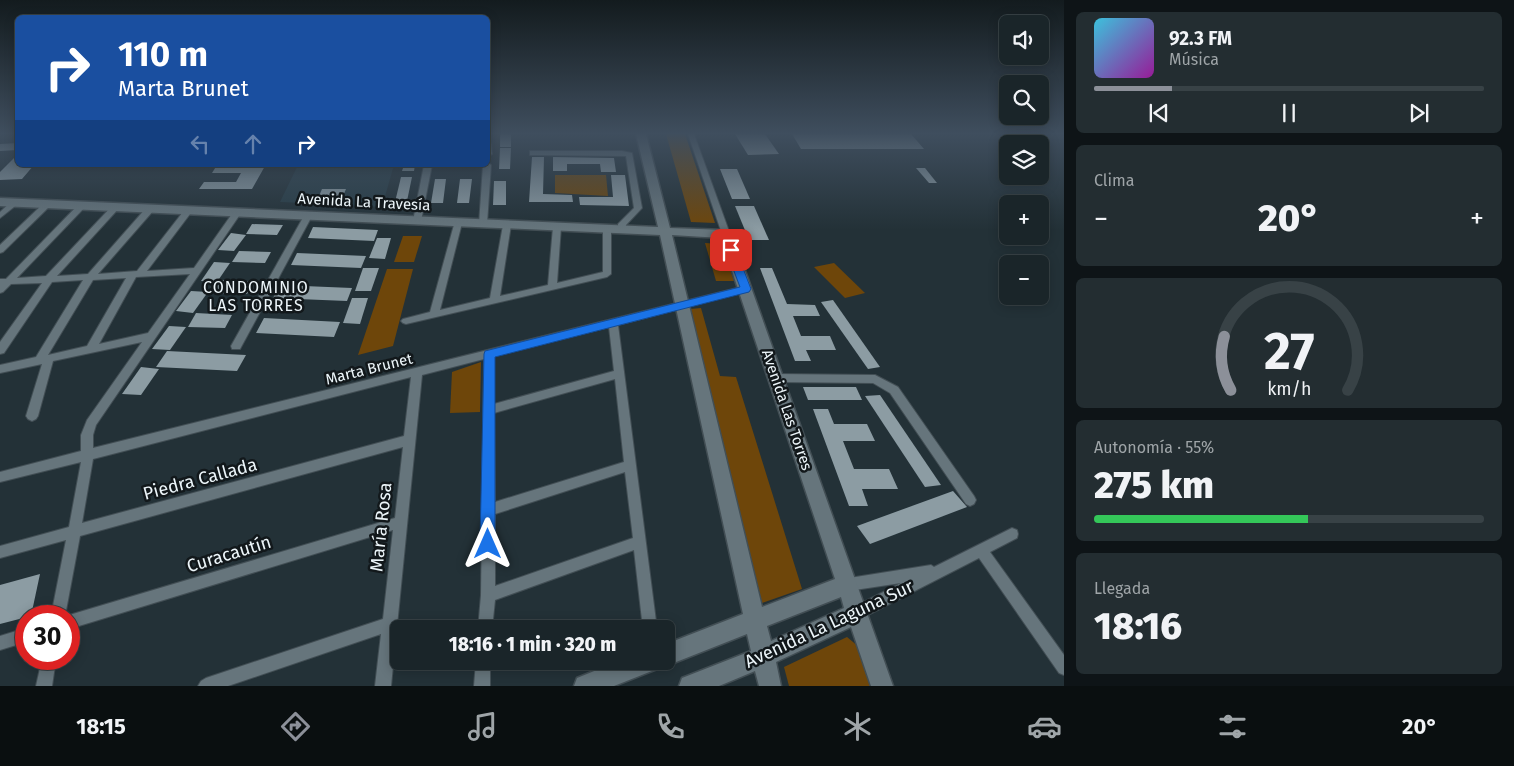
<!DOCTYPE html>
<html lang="es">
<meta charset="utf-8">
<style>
:root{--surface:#1a2529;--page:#232d31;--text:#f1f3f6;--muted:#9fa5a8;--line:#384246;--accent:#8c9099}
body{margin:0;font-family:"Fira Sans",sans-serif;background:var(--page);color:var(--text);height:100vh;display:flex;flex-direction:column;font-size:19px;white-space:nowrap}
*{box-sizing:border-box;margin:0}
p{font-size:16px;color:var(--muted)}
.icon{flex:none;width:28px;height:28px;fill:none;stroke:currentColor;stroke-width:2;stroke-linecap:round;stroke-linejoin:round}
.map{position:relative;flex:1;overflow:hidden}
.drawer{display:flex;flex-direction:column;gap:12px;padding:12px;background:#0e1417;width:450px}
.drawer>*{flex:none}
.banner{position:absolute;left:15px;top:15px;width:475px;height:152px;border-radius:8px;box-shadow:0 2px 12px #0003,0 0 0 1px var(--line);background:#1a4fa0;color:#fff;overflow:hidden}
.buttons{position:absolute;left:999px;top:15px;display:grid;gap:10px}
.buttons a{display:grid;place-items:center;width:50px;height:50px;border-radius:8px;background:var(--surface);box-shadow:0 2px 12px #0003,0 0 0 1px var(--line);font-size:25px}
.speed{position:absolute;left:15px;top:605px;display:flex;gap:10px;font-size:25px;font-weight:700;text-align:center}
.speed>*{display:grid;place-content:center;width:65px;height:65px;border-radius:50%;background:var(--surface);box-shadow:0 2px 12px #0003,0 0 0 1px var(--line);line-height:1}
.speed .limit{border:8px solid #d22;background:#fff;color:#111}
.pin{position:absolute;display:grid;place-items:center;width:42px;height:42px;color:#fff;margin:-21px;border-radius:10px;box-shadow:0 2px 8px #0006}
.me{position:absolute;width:55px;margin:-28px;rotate:0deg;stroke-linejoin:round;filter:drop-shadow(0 0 4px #0008)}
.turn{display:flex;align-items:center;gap:18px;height:105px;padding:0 20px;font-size:22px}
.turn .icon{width:65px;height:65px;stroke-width:2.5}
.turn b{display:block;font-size:35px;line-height:42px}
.lanes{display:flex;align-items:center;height:48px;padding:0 20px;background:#0003;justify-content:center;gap:25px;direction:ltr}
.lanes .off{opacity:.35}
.big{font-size:38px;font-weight:800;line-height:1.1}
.drawer .tile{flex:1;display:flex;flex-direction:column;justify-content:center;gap:8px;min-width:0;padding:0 18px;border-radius:8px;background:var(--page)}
.drawer .dial{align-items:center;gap:0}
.dial svg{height:130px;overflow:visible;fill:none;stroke:var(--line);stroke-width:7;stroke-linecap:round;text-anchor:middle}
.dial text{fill:var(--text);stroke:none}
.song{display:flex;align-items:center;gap:15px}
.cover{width:60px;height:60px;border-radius:8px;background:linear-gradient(135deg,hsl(190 70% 55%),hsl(300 70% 35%))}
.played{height:5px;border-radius:2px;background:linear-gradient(90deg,var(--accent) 20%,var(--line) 20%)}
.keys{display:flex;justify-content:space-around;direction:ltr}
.heat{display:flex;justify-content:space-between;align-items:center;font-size:28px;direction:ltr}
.charge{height:8px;border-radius:4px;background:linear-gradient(90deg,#34c759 55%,var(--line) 0)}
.trip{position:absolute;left:390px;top:620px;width:285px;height:50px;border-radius:8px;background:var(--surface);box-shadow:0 2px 12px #0003,0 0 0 1px var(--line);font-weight:800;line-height:50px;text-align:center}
.menu{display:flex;height:80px;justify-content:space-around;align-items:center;background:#0a0f10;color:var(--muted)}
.menu .icon{width:35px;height:35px}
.menu .selected{color:var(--accent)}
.menu b{font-size:22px;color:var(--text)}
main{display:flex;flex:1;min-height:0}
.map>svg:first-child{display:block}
.built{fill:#283d46}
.green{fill:#6e460a}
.building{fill:#8c9ca3}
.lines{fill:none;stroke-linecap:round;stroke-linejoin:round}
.street-casing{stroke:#424e54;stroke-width:2}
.secondary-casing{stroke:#424e54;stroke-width:3}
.street{fill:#66757c;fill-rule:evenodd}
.secondary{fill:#66757c;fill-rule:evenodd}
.route{fill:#1a73e8;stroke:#114b97}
.labels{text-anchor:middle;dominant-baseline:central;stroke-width:5;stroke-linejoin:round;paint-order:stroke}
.street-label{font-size:15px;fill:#edf6fa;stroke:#12181b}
.neighbourhood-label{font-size:16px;letter-spacing:1px;fill:#edf6fa;stroke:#12181b}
.near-street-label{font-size:18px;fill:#edf6fa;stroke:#12181b}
</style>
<main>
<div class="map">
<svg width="1064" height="686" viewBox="0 0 1064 686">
<rect width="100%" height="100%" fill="#233137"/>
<!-- built -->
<polygon class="built" points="298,165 394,165 382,207 280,202"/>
<!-- green -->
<g class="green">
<polygon points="666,134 685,134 715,223 691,222"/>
<polygon points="555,175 606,175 608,196 555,193"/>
<polygon points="403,236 422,236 414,262 394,262"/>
<polygon points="705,243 722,244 734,281 716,281"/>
<polygon points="834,263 865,293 845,298 814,267"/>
<polygon points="387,269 413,269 393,346 358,355"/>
<polygon points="701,308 720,376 736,377 802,589 762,603 690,309"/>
<polygon points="481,362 480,412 450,413 452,372"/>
<polygon points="847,637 859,647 871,686 789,686 784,667"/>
</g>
<!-- building -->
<g class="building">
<rect x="500" y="134" width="11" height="13"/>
<polygon points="735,134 765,134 779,154 748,155"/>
<polygon points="792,134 911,134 924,149 801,149"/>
<polygon points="18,143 18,150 0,151 0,144"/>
<polygon points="500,148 511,148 510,169 499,169"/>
<polygon points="18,154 18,165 34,165 22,179 0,180 0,172"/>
<polygon points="532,157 544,157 543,194 572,195 573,202 529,202"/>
<polygon points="553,157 614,158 616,172 601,172 600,164 567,164 567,171 553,171"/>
<polygon points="217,165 265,166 252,189 199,189 204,182 236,182 241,173 212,173"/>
<polygon points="404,165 415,165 414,171 402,171"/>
<polygon points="916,168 925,168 937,183 929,183"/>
<polygon points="720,169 737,169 750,199 732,199"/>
<polygon points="611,175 625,175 629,206 580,205 579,197 613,197"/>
<polygon points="401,177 412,177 407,201 395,202"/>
<polygon points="435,179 446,179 443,203 431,203"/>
<polygon points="460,179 472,179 469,203 457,203"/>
<polygon points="494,181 506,181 506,205 493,205"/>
<polygon points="322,189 346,189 343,196 319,196"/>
<polygon points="735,206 754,206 769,240 749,240"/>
<polygon points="252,224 283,225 277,235 246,234"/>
<polygon points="313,227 378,230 374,241 308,238"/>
<polygon points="231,233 246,235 234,251 218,250"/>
<polygon points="377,238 391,238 385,259 369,258"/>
<polygon points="239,251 271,252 265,263 232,262"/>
<polygon points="297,253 366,256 361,268 291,265"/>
<polygon points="214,262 230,263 217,282 201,281"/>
<polygon points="363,268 379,268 371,291 355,291"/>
<polygon points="760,268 772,268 787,304 815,305 820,316 793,316 801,336 830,336 836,350 806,350 811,361 795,361"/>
<polygon points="220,280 254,282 247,294 213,293"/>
<polygon points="280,285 352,288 347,301 273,298"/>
<polygon points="191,291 208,292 193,313 176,311"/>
<polygon points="352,298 368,298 360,324 343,323"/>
<polygon points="833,300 880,367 868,369 821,302"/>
<polygon points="196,313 232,315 225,328 188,327"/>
<polygon points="264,318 340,322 334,337 256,333"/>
<polygon points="169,326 186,327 170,350 152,349"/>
<polygon points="167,351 246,355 237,371 156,367"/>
<polygon points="141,367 159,369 141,395 122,394"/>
<polygon points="803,387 856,387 862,400 808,400"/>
<polygon points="880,395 941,485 925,487 865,396"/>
<polygon points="813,409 828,409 834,424 867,424 875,441 843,441 854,469 889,469 898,489 862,489 868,506 849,506"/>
<polygon points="953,491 967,507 870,544 857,526"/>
<polygon points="40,574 31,616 0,624 0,585"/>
</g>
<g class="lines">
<defs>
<g id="street">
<polygon points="688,134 694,134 730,234 729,236 723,236 722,234"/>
<polygon points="488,142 491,144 492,154 488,156"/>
<polygon points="530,151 622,151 632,153 642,208 626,225 625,232 619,232 618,224 634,208 626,156 533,155 530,155"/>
<polygon points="488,163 491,165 487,224 483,226 479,224 483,165 488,165"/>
<polygon points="424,165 432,165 421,221 417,223 413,221"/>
<polygon points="12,201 15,201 19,203 0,218 0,212"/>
<polygon points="45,202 51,202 52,204 3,252 0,253 0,245"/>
<path d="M79 204H85L86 206 17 278 46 276 113 205H119L120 207 57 276 88 274 147 207H150L154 209 153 211 98 274 137 271 186 208H189L193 210 147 271 194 268 234 211H237L241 213 96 425 93 435V448L745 286 748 287 750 289 748 291 618 325 657 629H643L634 550 495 600 492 629H478L481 595 484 359 422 375 391 686H375L381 634 228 686H198L201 681 206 678 383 619 393 530 69 629V616H66L395 518 403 447 80 536 65 616H51L66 540 0 558V546L69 527 81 462 0 482V472L81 451V435L87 420 142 342 53 361 38 416 36 419 32 421 28 419 26 416 42 364 0 373V365L36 357 83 280 52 282 4 353 0 354V342L42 283 11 284 3 292 0 293V279H6ZM190 274 148 333 99 344 136 277ZM126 278 87 346 48 355 93 280ZM609 327 614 371 494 404V356ZM411 377 404 436 82 523 93 459ZM615 379 624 462 495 502 494 413ZM625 472 633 538 495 586V514Z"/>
<polygon points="305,214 311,214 312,216 240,349 232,349 231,346"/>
<polygon points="455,221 458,221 462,223 440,310 490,298 503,225 507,223 511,225 500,296 548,285 553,227 557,224 561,227 557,283 603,272 603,229 607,226 611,229 611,274 607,277 406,324 403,323 401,321 403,319 430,312"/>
<polygon points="776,374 875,375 898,387 974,496 976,500 974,504 970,506 966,504 890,393 873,383 776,382 772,381 771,378 772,375"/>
<polygon points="1012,528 1017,530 1018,534 1017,538 990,552 1064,655 1064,675 1059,673 979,558 862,618 857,620 852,618 850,613 852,608 901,583 848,591 843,589 841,584 843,579 931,565 934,567"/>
<polygon points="26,628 26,642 0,650 0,636"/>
<polygon points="42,659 56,659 52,686 36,686"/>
<polygon points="476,661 490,661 490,686 474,686"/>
</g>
<path id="secondary" d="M636 134H646L670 228 726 230 732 234 893 686H871L851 627 776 662 781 686H759L755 671 719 686H679L682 678 751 651 747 634 666 666 659 663 657 669 614 686H574L577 678 619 661H666V644L743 614 660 235 0 206V198L658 227ZM672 235 721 238 835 579 762 607ZM841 597 844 608 771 641 767 626Z"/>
</defs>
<!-- street casing -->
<use href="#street" class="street-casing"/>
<!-- secondary casing -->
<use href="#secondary" class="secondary-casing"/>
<!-- street -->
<use href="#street" class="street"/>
<!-- secondary -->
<use href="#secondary" class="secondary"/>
</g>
<!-- sky -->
<linearGradient id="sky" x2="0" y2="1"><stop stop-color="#131b1e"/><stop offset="0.58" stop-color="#3f4e5e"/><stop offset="1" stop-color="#3f4e5e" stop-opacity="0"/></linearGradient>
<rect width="1064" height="230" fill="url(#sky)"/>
<!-- route -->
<polygon class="route" points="731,246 736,250 751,289 749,292 495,357 495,544 493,549 488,551 482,549 480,544 484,354 485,351 740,287 726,250"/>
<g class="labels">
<!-- street labels -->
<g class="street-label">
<text transform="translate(364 202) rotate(3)">Avenida La Travesía</text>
<text transform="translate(369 369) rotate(-14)">Marta Brunet</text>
<text transform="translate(787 410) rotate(71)">Avenida Las Torres</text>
</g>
<!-- neighbourhood labels -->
<g class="neighbourhood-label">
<text x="256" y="287">CONDOMINIO<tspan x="256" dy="18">LAS TORRES</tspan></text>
</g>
<!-- near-street labels -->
<g class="near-street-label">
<text transform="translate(200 479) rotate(-15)">Piedra Callada</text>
<text transform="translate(381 527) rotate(-84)">María Rosa</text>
<text transform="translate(229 554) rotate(-17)">Curacautín</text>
<text transform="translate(829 624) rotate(-25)">Avenida La Laguna Sur</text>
</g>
</g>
</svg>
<div class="buttons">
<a><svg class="icon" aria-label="sound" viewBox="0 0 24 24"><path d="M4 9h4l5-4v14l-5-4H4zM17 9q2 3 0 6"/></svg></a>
<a><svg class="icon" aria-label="search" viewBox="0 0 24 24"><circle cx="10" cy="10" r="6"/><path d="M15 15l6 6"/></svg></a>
<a><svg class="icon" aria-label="layers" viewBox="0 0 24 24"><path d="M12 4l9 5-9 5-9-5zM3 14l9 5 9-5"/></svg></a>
<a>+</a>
<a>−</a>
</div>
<div class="speed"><div class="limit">30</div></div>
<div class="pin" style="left:731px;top:250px;background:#d93025"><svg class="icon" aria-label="arrive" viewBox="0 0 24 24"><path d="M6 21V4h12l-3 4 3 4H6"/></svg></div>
<svg class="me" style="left:488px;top:544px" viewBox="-20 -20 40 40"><path d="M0-17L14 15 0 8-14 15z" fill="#1a73e8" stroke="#fff" stroke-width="4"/></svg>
<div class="trip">18:16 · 1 min · 320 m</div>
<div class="banner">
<div class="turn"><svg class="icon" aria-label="right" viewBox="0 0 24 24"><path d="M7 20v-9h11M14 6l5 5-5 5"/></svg><div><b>110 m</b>Marta Brunet</div></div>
<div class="lanes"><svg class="icon off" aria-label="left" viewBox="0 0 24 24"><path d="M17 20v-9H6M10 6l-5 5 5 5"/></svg><svg class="icon off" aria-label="ahead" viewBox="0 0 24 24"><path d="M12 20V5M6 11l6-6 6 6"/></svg><svg class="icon" aria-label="right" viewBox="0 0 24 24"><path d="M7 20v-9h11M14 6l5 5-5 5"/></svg></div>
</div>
</div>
<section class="drawer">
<div class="tile">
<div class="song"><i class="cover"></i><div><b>92.3 FM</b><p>Música</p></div></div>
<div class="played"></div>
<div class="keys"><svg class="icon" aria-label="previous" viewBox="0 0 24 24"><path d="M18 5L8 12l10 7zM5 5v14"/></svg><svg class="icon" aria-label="pause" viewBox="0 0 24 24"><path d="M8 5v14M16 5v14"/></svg><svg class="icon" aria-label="next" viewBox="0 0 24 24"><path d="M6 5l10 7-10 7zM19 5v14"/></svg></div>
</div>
<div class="tile"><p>Clima</p>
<div class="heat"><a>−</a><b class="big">20°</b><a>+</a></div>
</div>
<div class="tile dial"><svg viewBox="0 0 100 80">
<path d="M14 69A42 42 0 1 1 86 69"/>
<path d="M14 69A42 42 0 0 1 10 36" stroke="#8c9099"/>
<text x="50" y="56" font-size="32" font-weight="700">27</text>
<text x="50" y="72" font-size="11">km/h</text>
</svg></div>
<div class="tile"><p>Autonomía · 55%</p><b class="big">275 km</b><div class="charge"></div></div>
<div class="tile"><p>Llegada</p><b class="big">18:16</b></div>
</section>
</main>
<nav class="menu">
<b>18:15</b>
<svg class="icon selected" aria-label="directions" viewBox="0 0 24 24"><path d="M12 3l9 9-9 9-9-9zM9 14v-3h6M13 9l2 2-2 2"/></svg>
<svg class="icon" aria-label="music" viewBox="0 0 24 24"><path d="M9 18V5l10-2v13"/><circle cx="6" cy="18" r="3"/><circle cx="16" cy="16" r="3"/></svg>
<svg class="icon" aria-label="phone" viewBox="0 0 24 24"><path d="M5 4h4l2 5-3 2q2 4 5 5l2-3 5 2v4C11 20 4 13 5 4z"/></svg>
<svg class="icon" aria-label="climate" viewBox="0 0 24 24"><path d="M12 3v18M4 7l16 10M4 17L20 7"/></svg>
<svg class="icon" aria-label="car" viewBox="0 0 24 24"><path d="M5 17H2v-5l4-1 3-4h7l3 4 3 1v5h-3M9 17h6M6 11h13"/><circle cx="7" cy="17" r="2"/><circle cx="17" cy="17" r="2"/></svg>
<svg class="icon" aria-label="filters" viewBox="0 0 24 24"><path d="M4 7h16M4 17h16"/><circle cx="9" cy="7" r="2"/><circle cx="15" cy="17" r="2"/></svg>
<b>20°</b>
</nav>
